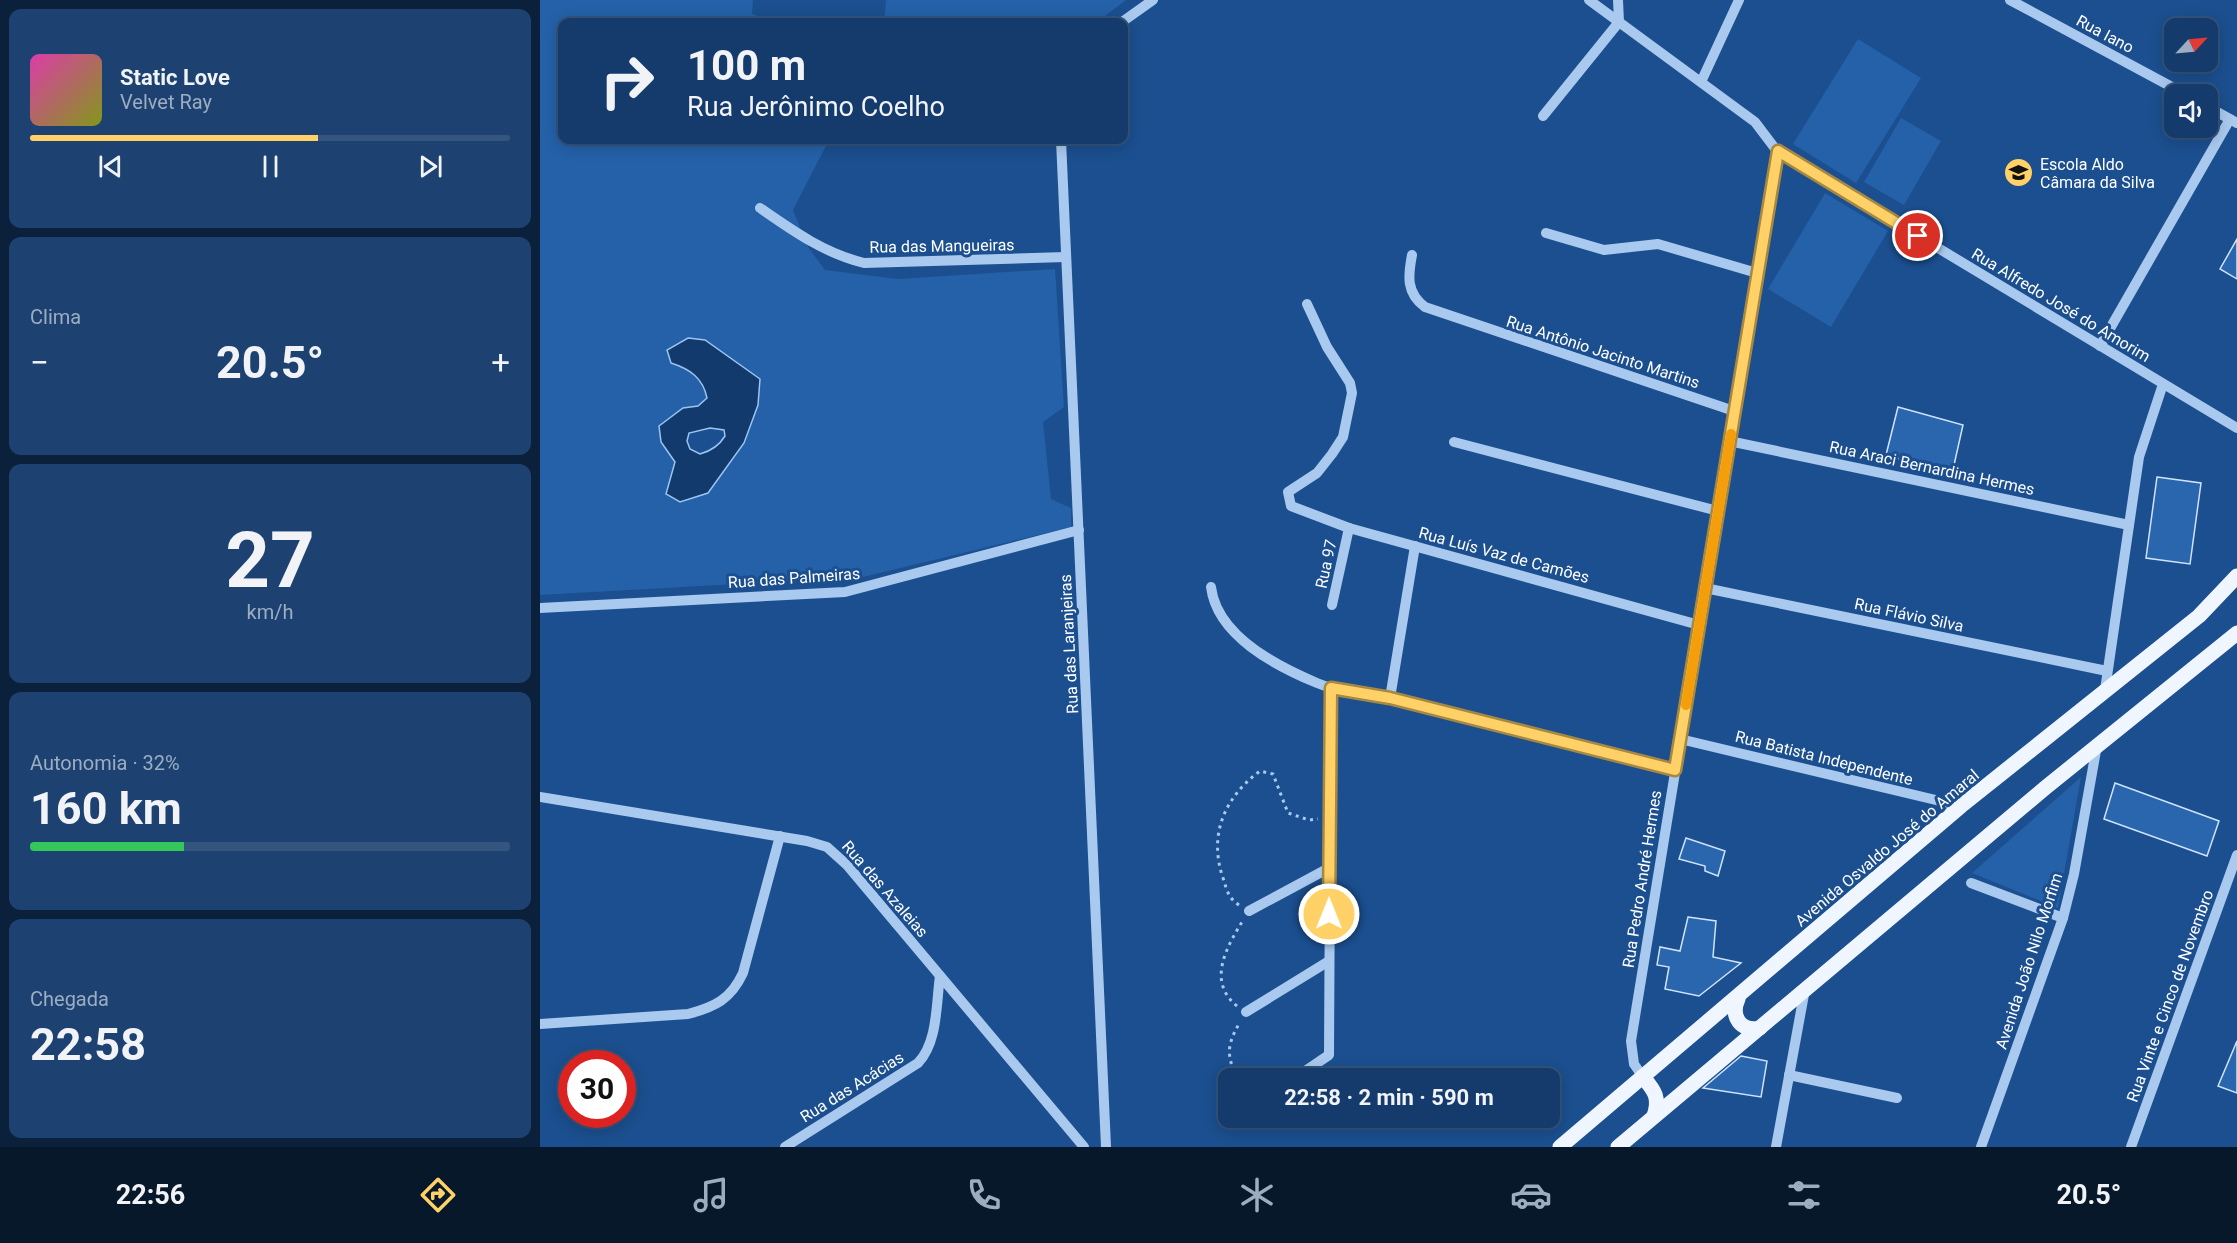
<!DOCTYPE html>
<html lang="pt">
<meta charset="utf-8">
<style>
:root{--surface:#143b6b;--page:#1d4271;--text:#f1f3f6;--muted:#9dadc1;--line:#33557e;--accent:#ffd166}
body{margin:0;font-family:Roboto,sans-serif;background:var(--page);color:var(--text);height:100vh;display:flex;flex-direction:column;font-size:22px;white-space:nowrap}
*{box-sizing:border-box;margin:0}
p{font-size:20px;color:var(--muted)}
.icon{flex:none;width:33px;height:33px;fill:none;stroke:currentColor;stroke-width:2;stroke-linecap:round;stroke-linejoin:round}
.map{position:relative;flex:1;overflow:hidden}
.drawer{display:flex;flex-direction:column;gap:9px;padding:9px;background:#0b203b;width:540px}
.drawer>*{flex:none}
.banner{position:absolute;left:18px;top:18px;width:570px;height:126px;border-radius:12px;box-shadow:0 3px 15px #0003,0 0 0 2px var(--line);background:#143b6b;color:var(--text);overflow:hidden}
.needle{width:39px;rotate:64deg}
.fabs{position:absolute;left:1624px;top:18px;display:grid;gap:12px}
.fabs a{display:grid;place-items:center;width:54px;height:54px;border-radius:12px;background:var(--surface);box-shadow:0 3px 15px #0003,0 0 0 2px var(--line);font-size:30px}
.speed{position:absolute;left:18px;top:1050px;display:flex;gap:12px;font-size:30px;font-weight:700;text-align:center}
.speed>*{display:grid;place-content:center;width:78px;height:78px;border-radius:50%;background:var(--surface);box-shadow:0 3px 15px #0003,0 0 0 2px var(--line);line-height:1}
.speed .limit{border:9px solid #d22;background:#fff;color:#111}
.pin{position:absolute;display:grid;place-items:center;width:51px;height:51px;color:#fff;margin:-26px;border:3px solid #fff;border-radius:50%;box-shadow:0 2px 6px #0007}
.me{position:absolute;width:66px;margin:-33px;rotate:0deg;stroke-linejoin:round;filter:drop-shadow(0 0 4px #0008)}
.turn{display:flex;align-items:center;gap:21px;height:126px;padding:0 30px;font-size:27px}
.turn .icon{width:78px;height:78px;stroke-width:2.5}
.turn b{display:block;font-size:42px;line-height:51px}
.big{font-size:45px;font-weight:700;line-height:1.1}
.drawer .widget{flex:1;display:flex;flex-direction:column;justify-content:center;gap:9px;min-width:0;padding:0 21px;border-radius:12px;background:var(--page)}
.drawer .dial{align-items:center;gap:0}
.dial b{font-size:78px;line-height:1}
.song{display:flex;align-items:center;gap:18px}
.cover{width:72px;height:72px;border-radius:9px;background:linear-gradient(135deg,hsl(320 70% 55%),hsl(70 70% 35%))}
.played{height:6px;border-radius:3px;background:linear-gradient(90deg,var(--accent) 60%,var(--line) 60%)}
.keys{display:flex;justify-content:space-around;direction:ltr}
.heat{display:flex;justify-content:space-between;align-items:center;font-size:33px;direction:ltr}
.charge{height:9px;border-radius:4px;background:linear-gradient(90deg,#34c759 32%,var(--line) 0)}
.trip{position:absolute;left:678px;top:1068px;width:342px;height:60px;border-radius:12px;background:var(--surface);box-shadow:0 3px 15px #0003,0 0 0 2px var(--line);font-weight:700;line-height:60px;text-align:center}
.menu{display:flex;height:96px;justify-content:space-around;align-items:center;background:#08182b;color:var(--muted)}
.menu .icon{width:42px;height:42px}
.menu .selected{color:var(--accent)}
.menu b{font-size:27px;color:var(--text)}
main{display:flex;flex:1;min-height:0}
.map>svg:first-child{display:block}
.green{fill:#2461a8;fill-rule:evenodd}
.water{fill:#123a6d;stroke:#9cc4f0;stroke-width:1.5;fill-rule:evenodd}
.building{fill:#2a66ad;stroke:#cfe3fa;stroke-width:1.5}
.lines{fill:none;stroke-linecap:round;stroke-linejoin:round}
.path{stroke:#a9c9ee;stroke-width:3;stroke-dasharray:3 4.5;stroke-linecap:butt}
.minor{stroke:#a9c9ee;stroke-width:10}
.major{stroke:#f0f6ff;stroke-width:15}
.route-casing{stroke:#a68842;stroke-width:15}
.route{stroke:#ffd166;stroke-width:10}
.slow{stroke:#f59e0b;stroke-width:10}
.labels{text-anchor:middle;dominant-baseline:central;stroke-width:6;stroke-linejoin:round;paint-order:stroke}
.street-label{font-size:16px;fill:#fff;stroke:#1b4f8f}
.poi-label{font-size:16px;fill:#fff;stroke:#1b4f8f;text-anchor:start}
</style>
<main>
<section class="drawer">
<div class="widget">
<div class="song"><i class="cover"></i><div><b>Static Love</b><p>Velvet Ray</p></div></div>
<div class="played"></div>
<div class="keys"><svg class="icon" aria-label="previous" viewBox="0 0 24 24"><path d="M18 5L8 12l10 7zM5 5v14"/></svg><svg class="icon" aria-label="pause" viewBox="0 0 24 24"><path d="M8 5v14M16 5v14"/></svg><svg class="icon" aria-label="next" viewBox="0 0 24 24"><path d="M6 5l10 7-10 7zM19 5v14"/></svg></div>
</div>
<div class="widget"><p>Clima</p>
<div class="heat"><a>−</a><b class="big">20.5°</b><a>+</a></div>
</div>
<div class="widget dial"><b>27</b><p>km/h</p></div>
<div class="widget"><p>Autonomia · 32%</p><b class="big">160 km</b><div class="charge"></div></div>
<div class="widget"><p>Chegada</p><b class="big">22:58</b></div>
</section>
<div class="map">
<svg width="1697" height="1147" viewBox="0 0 1697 1147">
<rect width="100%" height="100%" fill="#1b4f8f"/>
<!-- green -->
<g class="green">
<path d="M0 0H213L212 14 233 22H22V140H289L253 210 268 247 285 270 358 279 515 269 524 407 503 422 511 499 531 508V527L323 577 0 595ZM131 363 203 368 220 379C214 404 212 433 196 454L127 494 135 462 143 409 158 406 167 398C162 378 150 369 131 363Z"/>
<polygon points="346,0 586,0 557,22 344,22"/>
<polygon points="1318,39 1381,78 1316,183 1253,144"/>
<polygon points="1361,118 1401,141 1364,205 1324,182"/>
<polygon points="1285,193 1348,231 1291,327 1228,289"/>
<polygon points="1541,777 1518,908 1432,873"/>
</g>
<!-- water -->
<path class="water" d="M148 338 165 340 220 379 218 405 204 443 168 493 140 502 126 494 135 462 121 442 119 426 143 408 158 406 167 398C163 378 150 369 131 363L127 350ZM170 428 184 430 185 436C179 446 171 451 160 454L150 449 147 441 149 433Z"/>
<!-- building -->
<g class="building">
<polygon points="1697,239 1697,279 1680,269"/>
<polygon points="1358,407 1423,425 1412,474 1346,455"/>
<polygon points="1617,477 1661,483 1650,564 1606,558"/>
<polygon points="1575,783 1679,821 1667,856 1564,819"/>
<polygon points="1146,838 1185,851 1178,876 1165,871 1165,866 1139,859"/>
<polygon points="1148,917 1176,921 1173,957 1201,963 1159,996 1125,989 1129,967 1117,965 1120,947 1140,951"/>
<polygon points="1697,1041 1697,1093 1678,1086"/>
<polygon points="1201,1056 1227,1061 1221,1097 1163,1088"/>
</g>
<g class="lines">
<!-- path -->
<g class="path">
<path d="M699 905C688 898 687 890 683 878 668 834 685 797 720 771L733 774 748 813 769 820 778 819"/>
<path d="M697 1006C667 982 686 948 702 922"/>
<path d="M697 1078C686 1054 687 1045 700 1022"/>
</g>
<!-- minor -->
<g class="minor">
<polyline points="1049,0 1215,122 1237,151 1697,428"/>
<polyline points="1470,0 1645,94"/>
<polyline points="582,22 613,0"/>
<polyline points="1161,82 1199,0"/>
<polyline points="1668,107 1697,123"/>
<polyline points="1003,116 1079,22 1078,0"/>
<polyline points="521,140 566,1147"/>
<path d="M220 208C253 231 284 253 324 263L526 257"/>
<polyline points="1006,233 1064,250 1118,244 1217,273"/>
<path d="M872 255C868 276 866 293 885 307L1194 411"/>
<polyline points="767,304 787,347 810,383 812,393 803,437 792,454 777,473 748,492 751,506 809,528 1159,625"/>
<polyline points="1560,346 1690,119"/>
<polyline points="1189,441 1589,525"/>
<polyline points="914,442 1178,511"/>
<path d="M671 587C677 636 736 666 777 683 806 695 841 696 870 703 959 726 1047 748 1135 770"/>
<polyline points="1165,588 1567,671"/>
<polyline points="792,605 809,528"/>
<polyline points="0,608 305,592 539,530"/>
<polyline points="1565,690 1599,457 1623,384"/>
<polyline points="850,698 875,546"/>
<polyline points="1140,739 1421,806"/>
<polyline points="0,797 267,841 287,847 307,865 544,1147"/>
<polyline points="1431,883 1523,918"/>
<polyline points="709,911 789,868"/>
<polyline points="706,1012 789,961"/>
<path d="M0 1024 148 1014C175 1007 191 999 203 973L240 836"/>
<polyline points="1249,1075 1357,1098"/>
<polyline points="1103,1077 1094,1064 1091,1041 1237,151"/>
<polyline points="755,1078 789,1055 791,688"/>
<path d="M245 1147 378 1063C398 1042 396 1004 400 976"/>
<polyline points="1236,1147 1265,989"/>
<polyline points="1441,1147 1523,918 1534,874 1557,745"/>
<polyline points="1591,1147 1697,855"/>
</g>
<!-- major -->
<g class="major">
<path d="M1198 999C1190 1017 1201 1032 1220 1028"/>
<path d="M1103 1077C1115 1091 1120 1098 1114 1116"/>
<polyline points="1020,1147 1421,806 1659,616 1697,576"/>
<polyline points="1078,1147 1505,788 1697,633"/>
</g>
</g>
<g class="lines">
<defs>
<polyline id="route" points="789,914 791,688 850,698 1135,770 1238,151 1378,236"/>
</defs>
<!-- route casing -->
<use href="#route" class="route-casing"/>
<!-- route -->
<use href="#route" class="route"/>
<!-- slow -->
<polyline class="slow" points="1146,705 1191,434"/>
</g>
<!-- icons -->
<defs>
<symbol id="school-disc" viewBox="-11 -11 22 22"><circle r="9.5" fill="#ffd166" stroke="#1b4f8f"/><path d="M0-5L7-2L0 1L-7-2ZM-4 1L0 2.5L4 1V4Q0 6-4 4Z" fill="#111"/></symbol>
</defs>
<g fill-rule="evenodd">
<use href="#school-disc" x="1462" y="156" width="33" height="33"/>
</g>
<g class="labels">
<!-- street labels -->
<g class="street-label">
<text transform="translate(1565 34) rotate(28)">Rua Iano</text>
<text transform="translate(402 246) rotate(-1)">Rua das Mangueiras</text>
<text transform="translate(1521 305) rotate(31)">Rua Alfredo José do Amorim</text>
<text transform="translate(1063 352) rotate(18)">Rua Antônio Jacinto Martins</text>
<text transform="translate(1392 468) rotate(12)">Rua Araci Bernardina Hermes</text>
<text transform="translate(964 555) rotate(15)">Rua Luís Vaz de Camões</text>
<text transform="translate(786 564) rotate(-78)">Rua 97</text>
<text transform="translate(254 578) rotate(-4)">Rua das Palmeiras</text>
<text transform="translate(1369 615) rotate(12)">Rua Flávio Silva</text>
<text transform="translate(529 644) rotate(-93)">Rua das Laranjeiras</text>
<text transform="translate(1284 758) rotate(14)">Rua Batista Independente</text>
<text transform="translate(1347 848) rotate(-40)">Avenida Osvaldo José do Amaral</text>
<text transform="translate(1102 879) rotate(-81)">Rua Pedro André Hermes</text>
<text transform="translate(345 889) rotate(49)">Rua das Azaleias</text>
<text transform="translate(1489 961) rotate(-72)">Avenida João Nilo Morfim</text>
<text transform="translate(1630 996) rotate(-70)">Rua Vinte e Cinco de Novembro</text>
<text transform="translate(312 1087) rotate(-32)">Rua das Acácias</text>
</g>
<!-- poi labels -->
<g class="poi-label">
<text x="1500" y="164">Escola Aldo<tspan x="1500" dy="18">Câmara da Silva</tspan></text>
</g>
</g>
</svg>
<div class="fabs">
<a><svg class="needle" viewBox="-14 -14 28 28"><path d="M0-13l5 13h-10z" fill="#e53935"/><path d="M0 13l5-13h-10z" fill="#9dadc1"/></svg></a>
<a><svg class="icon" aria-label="sound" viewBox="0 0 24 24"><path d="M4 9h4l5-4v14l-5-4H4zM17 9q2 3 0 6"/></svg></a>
</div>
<div class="speed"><div class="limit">30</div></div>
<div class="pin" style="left:1378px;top:236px;background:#d93025"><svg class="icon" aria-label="arrive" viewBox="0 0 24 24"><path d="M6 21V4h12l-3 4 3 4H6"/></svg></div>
<svg class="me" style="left:789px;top:914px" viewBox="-20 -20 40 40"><circle r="17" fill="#ffd166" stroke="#fff" stroke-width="3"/><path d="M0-11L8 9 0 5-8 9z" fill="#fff"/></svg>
<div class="trip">22:58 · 2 min · 590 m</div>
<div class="banner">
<div class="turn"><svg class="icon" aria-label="right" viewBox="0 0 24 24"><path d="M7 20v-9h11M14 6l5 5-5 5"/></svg><div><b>100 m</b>Rua Jerônimo Coelho</div></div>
</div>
</div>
</main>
<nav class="menu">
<b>22:56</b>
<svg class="icon selected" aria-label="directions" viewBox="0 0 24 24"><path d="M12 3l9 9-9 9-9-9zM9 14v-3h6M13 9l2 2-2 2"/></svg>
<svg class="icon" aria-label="music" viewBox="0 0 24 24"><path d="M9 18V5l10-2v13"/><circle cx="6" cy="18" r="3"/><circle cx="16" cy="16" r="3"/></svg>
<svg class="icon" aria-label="phone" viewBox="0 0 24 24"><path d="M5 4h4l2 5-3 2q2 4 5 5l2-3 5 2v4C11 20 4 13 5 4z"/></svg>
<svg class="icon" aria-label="climate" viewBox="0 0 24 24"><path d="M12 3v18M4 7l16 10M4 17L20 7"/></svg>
<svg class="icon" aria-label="car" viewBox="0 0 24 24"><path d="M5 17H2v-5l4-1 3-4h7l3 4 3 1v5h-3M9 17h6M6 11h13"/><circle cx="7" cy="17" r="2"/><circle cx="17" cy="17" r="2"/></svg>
<svg class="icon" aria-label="filters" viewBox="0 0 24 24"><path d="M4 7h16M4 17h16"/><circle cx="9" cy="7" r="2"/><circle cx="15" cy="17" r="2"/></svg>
<b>20.5°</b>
</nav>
